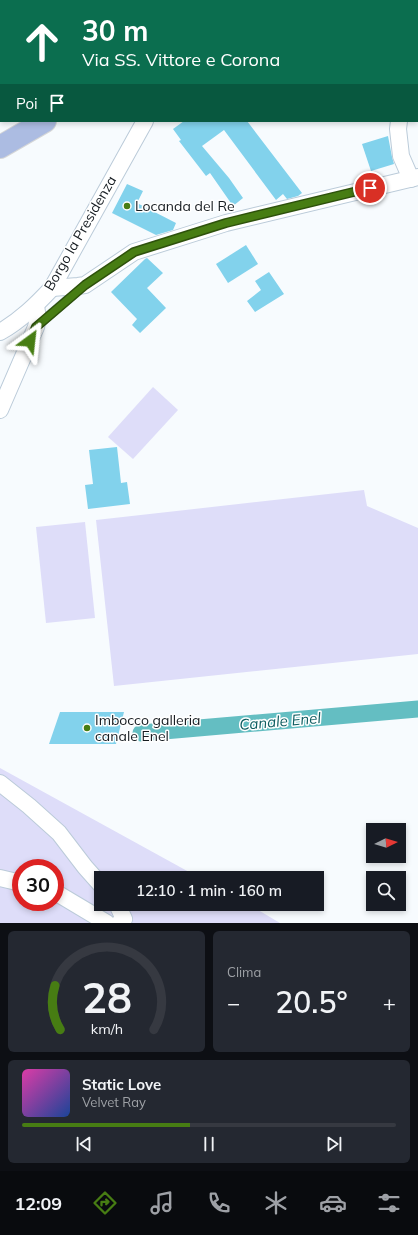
<!DOCTYPE html>
<html lang="it">
<meta charset="utf-8">
<style>
:root{--surface:#171b24;--page:#242831;--text:#f1f3f6;--muted:#9ea1a6;--line:#363941;--accent:#477d13}
body{margin:0;font-family:Mulish,sans-serif;background:var(--page);color:var(--text);height:100vh;display:flex;flex-direction:column;font-size:15px;white-space:nowrap}
*{box-sizing:border-box;margin:0}
p{font-size:13px;color:var(--muted)}
.icon{flex:none;width:22px;height:22px;fill:none;stroke:currentColor;stroke-width:2;stroke-linecap:round;stroke-linejoin:round}
.map{position:relative;height:923px;overflow:hidden}
.side{display:flex;flex-direction:column;gap:8px;padding:8px;background:#0d0f14;flex:1}
.side>*{flex:none}
.guide{position:absolute;left:0px;top:0px;width:418px;height:122px;box-shadow:0 2px 6px #0003;background:#0b6e4f;color:#fff;overflow:hidden}
.needle{width:26px;rotate:85deg}
.fabs{position:absolute;left:366px;top:823px;display:grid;gap:8px}
.fabs a{display:grid;place-items:center;width:40px;height:40px;border-radius:0px;background:var(--surface);box-shadow:0 2px 6px #0003;font-size:20px}
.speed{position:absolute;left:12px;top:859px;display:flex;gap:8px;font-size:20px;font-weight:700;text-align:center}
.speed>*{display:grid;place-content:center;width:52px;height:52px;border-radius:50%;background:var(--surface);box-shadow:0 2px 6px #0003;line-height:1}
.speed .limit{border:6px solid #d22;background:#fff;color:#111}
.pin{position:absolute;display:grid;place-items:center;width:34px;height:34px;color:#fff;margin:-17px;border:2px solid #fff;border-radius:50%;box-shadow:0 1px 4px #0007}
.me{position:absolute;width:44px;margin:-22px;rotate:30deg;stroke-linejoin:round;filter:drop-shadow(0 0 3px #0008)}
.turn{display:flex;align-items:center;gap:14px;height:84px;padding:0 16px;font-size:18px}
.turn .icon{width:52px;height:52px;stroke-width:2.5}
.turn b{display:block;font-size:28px;line-height:34px}
.then{display:flex;align-items:center;height:38px;padding:0 16px;background:#0003;gap:8px;font-size:15px}
.big{font-size:30px;font-weight:600;line-height:1.1}
.side .card{flex:1;display:flex;flex-direction:column;justify-content:center;gap:6px;min-width:0;padding:0 14px;border-radius:6px;background:var(--page)}
.side .dial{align-items:center;gap:0}
.dial svg{height:104px;overflow:visible;fill:none;stroke:var(--line);stroke-width:7;stroke-linecap:round;text-anchor:middle}
.dial text{fill:var(--text);stroke:none}
.song{display:flex;align-items:center;gap:12px}
.cover{width:48px;height:48px;border-radius:6px;background:linear-gradient(135deg,hsl(320 70% 55%),hsl(220 70% 35%))}
.played{height:4px;border-radius:2px;background:linear-gradient(90deg,var(--accent) 45%,var(--line) 45%)}
.keys{display:flex;justify-content:space-around;direction:ltr}
.heat{display:flex;justify-content:space-between;align-items:center;font-size:22px;direction:ltr}
.side .tiles{flex:1;display:grid;gap:8px;grid-template-columns:1fr 1fr}
.card:last-child{grid-column:span 2}
.trip{position:absolute;left:94px;top:871px;width:230px;height:40px;border-radius:0px;background:var(--surface);box-shadow:0 2px 6px #0003;font-weight:600;line-height:40px;text-align:center}
.tab-bar{display:flex;height:64px;justify-content:space-around;align-items:center;background:#090b0e;color:var(--muted)}
.tab-bar .icon{width:28px;height:28px}
.tab-bar .current{color:var(--accent)}
.tab-bar b{font-size:18px;color:var(--text)}
.map>svg:first-child{display:block}
.green{fill:#deddf9;fill-rule:evenodd}
.lines{fill:none;stroke-linecap:round;stroke-linejoin:round}
.canal{stroke:#64bec2;stroke-width:17}
.building{fill:#82d2ec}
.service-casing{stroke:#bbcbd9;stroke-width:10}
.minor-casing{stroke:#bbcbd9;stroke-width:18}
.primary-casing{stroke:#d5d6d7;stroke-width:24}
.service{stroke:#fff;stroke-width:8}
.minor{stroke:#fff;stroke-width:16}
.primary{stroke:#acbce2;stroke-width:22}
.route-casing{stroke:#2e510c;stroke-width:10}
.route{stroke:#477d13;stroke-width:7}
.poi-dot{fill:#477d13;stroke:#fff;stroke-width:1.5}
.labels{text-anchor:middle;dominant-baseline:central;stroke-width:3;stroke-linejoin:round;paint-order:stroke}
.poi-label{font-size:14px;fill:#151b20;stroke:#fff;text-anchor:start}
.street-label{font-size:14px;fill:#151b20;stroke:#fff}
.water-label{font-size:15px;font-style:italic;fill:#0e5c60;stroke:#fff}
</style>
<div class="map">
<svg width="418" height="923" viewBox="0 0 418 923">
<rect width="100%" height="100%" fill="#f7fbfe"/>
<!-- green -->
<g class="green">
<polygon points="153,387 178,410 133,459 108,437"/>
<polygon points="364,490 367,506 418,528 418,654 114,686 96,520"/>
<polygon points="85,522 95,618 46,623 36,527"/>
<path d="M0 768 200 878H101V904H248L280 923H0ZM21 868H55V902H21Z"/>
</g>
<g class="lines">
<!-- canal -->
<polyline class="canal" points="141,733 418,709"/>
</g>
<!-- building -->
<g class="building">
<polygon points="184,121 247,121 302,193 298,196 287,199 283,194 276,200 224,130 202,146 229,178 243,198 233,206 210,173 206,176 179,141 181,140 173,129"/>
<polygon points="388,136 392,157 394,164 371,171 362,144"/>
<polygon points="127,184 143,191 137,203 176,223 173,230 156,235 112,213"/>
<polygon points="246,245 258,264 228,283 216,264"/>
<polygon points="147,258 163,273 147,288 166,308 140,333 132,325 137,319 111,292 145,259"/>
<polygon points="269,272 284,294 255,312 247,301 261,290 255,281"/>
<polygon points="117,447 121,483 127,482 130,504 88,509 85,485 93,484 89,450"/>
<polygon points="60,712 124,712 116,744 49,744"/>
</g>
<g class="lines">
<defs>
<polyline id="service" points="38,325 81,288"/>
<g id="minor">
<polyline points="250,1 252,0"/>
<polyline points="417,97 418,97"/>
<polyline points="399,121 398,129 401,156 411,179"/>
<polyline points="52,288 78,286 85,285 134,252 226,223 418,177"/>
<path d="M0 332C21 320 36 305 52 288L145 121"/>
<polyline points="0,410 36,327 38,318 36,306"/>
<polyline points="0,783 29,806 59,833 85,867 101,885"/>
<polyline points="0,878 21,883"/>
<polyline points="55,894 60,895 107,923"/>
<polyline points="117,904 124,919 119,923"/>
</g>
<g id="primary">
<polyline points="172,1 173,0"/>
<polyline points="0,147 45,121"/>
</g>
</defs>
<!-- service casing -->
<use href="#service" class="service-casing"/>
<!-- minor casing -->
<use href="#minor" class="minor-casing"/>
<!-- primary casing -->
<use href="#primary" class="primary-casing"/>
<!-- service -->
<use href="#service" class="service"/>
<!-- minor -->
<use href="#minor" class="minor"/>
<!-- primary -->
<use href="#primary" class="primary"/>
</g>
<g class="lines">
<defs>
<polyline id="route" points="30,341 36,327 85,285 134,252 226,223 370,188"/>
</defs>
<!-- route casing -->
<use href="#route" class="route-casing"/>
<!-- route -->
<use href="#route" class="route"/>
</g>
<!-- markers -->
<g class="poi-dot">
<circle cx="127" cy="206" r="4"/>
<circle cx="87" cy="728" r="4"/>
</g>
<g class="labels">
<!-- poi labels -->
<g class="poi-label">
<text x="135" y="206">Locanda del Re</text>
<text x="95" y="720">Imbocco galleria<tspan x="95" dy="16">canale Enel</tspan></text>
</g>
<!-- street labels -->
<g class="street-label">
<text transform="translate(80 233) rotate(-60)">Borgo la Presidenza</text>
</g>
<!-- water labels -->
<g class="water-label">
<text transform="translate(280 721) rotate(-5)">Canale Enel</text>
</g>
</g>
</svg>
<div class="fabs">
<a><svg class="needle" viewBox="-14 -14 28 28"><path d="M0-13l5 13h-10z" fill="#e53935"/><path d="M0 13l5-13h-10z" fill="#9ea1a6"/></svg></a>
<a><svg class="icon" aria-label="search" viewBox="0 0 24 24"><circle cx="10" cy="10" r="6"/><path d="M15 15l6 6"/></svg></a>
</div>
<div class="speed"><div class="limit">30</div></div>
<div class="pin" style="left:370px;top:188px;background:#d93025"><svg class="icon" aria-label="arrive" viewBox="0 0 24 24"><path d="M6 21V4h12l-3 4 3 4H6"/></svg></div>
<svg class="me" style="left:30px;top:341px" viewBox="-20 -20 40 40"><path d="M0-17L14 15 0 8-14 15z" fill="#477d13" stroke="#fff" stroke-width="4"/></svg>
<div class="trip">12:10 · 1 min · 160 m</div>
<div class="guide">
<div class="turn"><svg class="icon" aria-label="ahead" viewBox="0 0 24 24"><path d="M12 20V5M6 11l6-6 6 6"/></svg><div><b>30 m</b>Via SS. Vittore e Corona</div></div>
<div class="then">Poi<svg class="icon" aria-label="arrive" viewBox="0 0 24 24"><path d="M6 21V4h12l-3 4 3 4H6"/></svg></div>
</div>
</div>
<section class="side">
<div class="tiles">
<div class="card dial"><svg viewBox="0 0 100 80">
<path d="M14 69A42 42 0 1 1 86 69"/>
<path d="M14 69A42 42 0 0 1 10 35" stroke="#477d13"/>
<text x="50" y="56" font-size="32" font-weight="700">28</text>
<text x="50" y="72" font-size="11">km/h</text>
</svg></div>
<div class="card"><p>Clima</p>
<div class="heat"><a>−</a><b class="big">20.5°</b><a>+</a></div>
</div>
<div class="card">
<div class="song"><i class="cover"></i><div><b>Static Love</b><p>Velvet Ray</p></div></div>
<div class="played"></div>
<div class="keys"><svg class="icon" aria-label="previous" viewBox="0 0 24 24"><path d="M18 5L8 12l10 7zM5 5v14"/></svg><svg class="icon" aria-label="pause" viewBox="0 0 24 24"><path d="M8 5v14M16 5v14"/></svg><svg class="icon" aria-label="next" viewBox="0 0 24 24"><path d="M6 5l10 7-10 7zM19 5v14"/></svg></div>
</div>
</div>
</section>
<nav class="tab-bar">
<b>12:09</b>
<svg class="icon current" aria-label="directions" viewBox="0 0 24 24"><path d="M12 3l9 9-9 9-9-9zM9 14v-3h6M13 9l2 2-2 2"/></svg>
<svg class="icon" aria-label="music" viewBox="0 0 24 24"><path d="M9 18V5l10-2v13"/><circle cx="6" cy="18" r="3"/><circle cx="16" cy="16" r="3"/></svg>
<svg class="icon" aria-label="phone" viewBox="0 0 24 24"><path d="M5 4h4l2 5-3 2q2 4 5 5l2-3 5 2v4C11 20 4 13 5 4z"/></svg>
<svg class="icon" aria-label="climate" viewBox="0 0 24 24"><path d="M12 3v18M4 7l16 10M4 17L20 7"/></svg>
<svg class="icon" aria-label="car" viewBox="0 0 24 24"><path d="M5 17H2v-5l4-1 3-4h7l3 4 3 1v5h-3M9 17h6M6 11h13"/><circle cx="7" cy="17" r="2"/><circle cx="17" cy="17" r="2"/></svg>
<svg class="icon" aria-label="filters" viewBox="0 0 24 24"><path d="M4 7h16M4 17h16"/><circle cx="9" cy="7" r="2"/><circle cx="15" cy="17" r="2"/></svg>
</nav>
